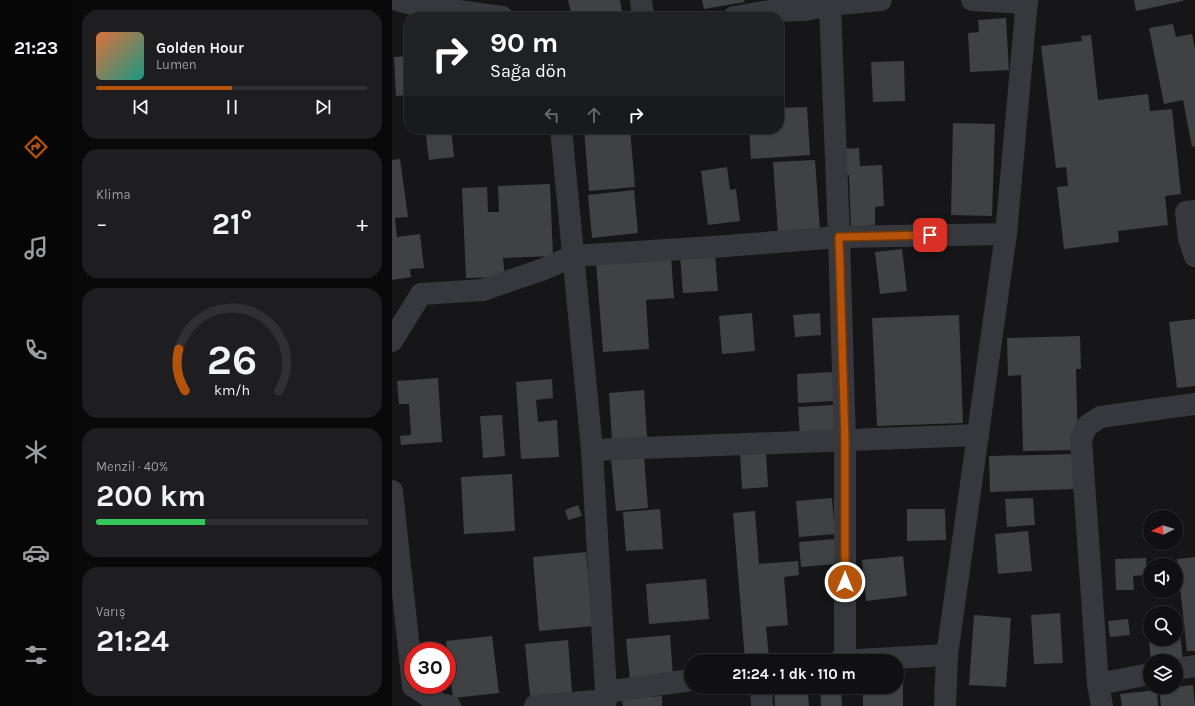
<!DOCTYPE html>
<html lang="tr">
<meta charset="utf-8">
<style>
:root{--surface:#101012;--page:#1e1e20;--text:#f1f3f6;--muted:#9c9d9f;--line:#303032;--accent:#b45309}
body{margin:0;font-family:Karla,sans-serif;background:var(--page);color:var(--text);height:100vh;display:flex;flex-direction:column;font-size:15px;white-space:nowrap}
*{box-sizing:border-box;margin:0}
p{font-size:13px;color:var(--muted)}
.icon{flex:none;width:22px;height:22px;fill:none;stroke:currentColor;stroke-width:2;stroke-linecap:round;stroke-linejoin:round}
.map{position:relative;flex:1;overflow:hidden}
.panel{display:flex;flex-direction:column;gap:10px;padding:10px;background:#09090a;width:320px}
.panel>*{flex:none}
.hud{position:absolute;left:12px;top:12px;width:380px;height:122px;border-radius:16px;box-shadow:0 1px 3px #0004,0 0 0 1px var(--line);background:#202124;color:#fff;overflow:hidden}
.needle{width:26px;rotate:265deg}
.buttons{position:absolute;left:751px;top:510px;display:grid;gap:8px}
.buttons a{display:grid;place-items:center;width:40px;height:40px;border-radius:50%;background:var(--surface);box-shadow:0 1px 3px #0004,0 0 0 1px var(--line);font-size:20px}
.speed{position:absolute;left:12px;top:642px;display:flex;gap:8px;font-size:20px;font-weight:700;text-align:center}
.speed>*{display:grid;place-content:center;width:52px;height:52px;border-radius:50%;background:var(--surface);box-shadow:0 1px 3px #0004,0 0 0 1px var(--line);line-height:1}
.speed .limit{border:6px solid #d22;background:#fff;color:#111}
.pin{position:absolute;display:grid;place-items:center;width:34px;height:34px;color:#fff;margin:-17px;border-radius:8px;box-shadow:0 2px 6px #0006}
.me{position:absolute;width:44px;margin:-22px;rotate:0deg;stroke-linejoin:round;filter:drop-shadow(0 0 3px #0008)}
.turn{display:flex;align-items:center;gap:14px;height:84px;padding:0 20px;font-size:18px}
.turn .icon{width:52px;height:52px;stroke-width:2.5}
.turn b{display:block;font-size:28px;line-height:34px}
.lanes{display:flex;align-items:center;height:38px;padding:0 20px;background:#0003;justify-content:center;gap:20px;direction:ltr}
.lanes .off{opacity:.35}
.big{font-size:30px;font-weight:700;line-height:1.1}
.panel .tile{flex:1;display:flex;flex-direction:column;justify-content:center;gap:6px;min-width:0;padding:0 14px;border-radius:16px;background:var(--page)}
.panel .dial{align-items:center;gap:0}
.dial svg{height:104px;overflow:visible;fill:none;stroke:var(--line);stroke-width:7;stroke-linecap:round;text-anchor:middle}
.dial text{fill:var(--text);stroke:none}
.song{display:flex;align-items:center;gap:12px}
.cover{width:48px;height:48px;border-radius:6px;background:linear-gradient(135deg,hsl(20 70% 55%),hsl(170 70% 35%))}
.played{height:4px;border-radius:2px;background:linear-gradient(90deg,var(--accent) 50%,var(--line) 50%)}
.keys{display:flex;justify-content:space-around;direction:ltr}
.heat{display:flex;justify-content:space-between;align-items:center;font-size:22px;direction:ltr}
.charge{height:6px;border-radius:3px;background:linear-gradient(90deg,#34c759 40%,var(--line) 0)}
.trip{position:absolute;left:292px;top:654px;width:220px;height:40px;border-radius:20px;background:var(--surface);box-shadow:0 1px 3px #0004,0 0 0 1px var(--line);font-weight:700;line-height:40px;text-align:center}
main{display:flex;flex:1;min-height:0}
.tabs{display:flex;flex-direction:column;width:72px;justify-content:space-around;align-items:center;background:#060607;color:var(--muted)}
.tabs .icon{width:28px;height:28px}
.tabs .selected{color:var(--accent)}
.tabs b{font-size:18px;color:var(--text)}
.map>svg:first-child{display:block}
.building{fill:#404145}
.lines{fill:none;stroke-linecap:round;stroke-linejoin:round}
.street{stroke:#37383d;stroke-width:22}
.route-casing{stroke:#753606;stroke-width:10}
.route{stroke:#b45309;stroke-width:7}
</style>
<main>
<nav class="tabs">
<b>21:23</b>
<svg class="icon selected" aria-label="directions" viewBox="0 0 24 24"><path d="M12 3l9 9-9 9-9-9zM9 14v-3h6M13 9l2 2-2 2"/></svg>
<svg class="icon" aria-label="music" viewBox="0 0 24 24"><path d="M9 18V5l10-2v13"/><circle cx="6" cy="18" r="3"/><circle cx="16" cy="16" r="3"/></svg>
<svg class="icon" aria-label="phone" viewBox="0 0 24 24"><path d="M5 4h4l2 5-3 2q2 4 5 5l2-3 5 2v4C11 20 4 13 5 4z"/></svg>
<svg class="icon" aria-label="climate" viewBox="0 0 24 24"><path d="M12 3v18M4 7l16 10M4 17L20 7"/></svg>
<svg class="icon" aria-label="car" viewBox="0 0 24 24"><path d="M5 17H2v-5l4-1 3-4h7l3 4 3 1v5h-3M9 17h6M6 11h13"/><circle cx="7" cy="17" r="2"/><circle cx="17" cy="17" r="2"/></svg>
<svg class="icon" aria-label="filters" viewBox="0 0 24 24"><path d="M4 7h16M4 17h16"/><circle cx="9" cy="7" r="2"/><circle cx="15" cy="17" r="2"/></svg>
</nav>
<section class="panel">
<div class="tile">
<div class="song"><i class="cover"></i><div><b>Golden Hour</b><p>Lumen</p></div></div>
<div class="played"></div>
<div class="keys"><svg class="icon" aria-label="previous" viewBox="0 0 24 24"><path d="M18 5L8 12l10 7zM5 5v14"/></svg><svg class="icon" aria-label="pause" viewBox="0 0 24 24"><path d="M8 5v14M16 5v14"/></svg><svg class="icon" aria-label="next" viewBox="0 0 24 24"><path d="M6 5l10 7-10 7zM19 5v14"/></svg></div>
</div>
<div class="tile"><p>Klima</p>
<div class="heat"><a>−</a><b class="big">21°</b><a>+</a></div>
</div>
<div class="tile dial"><svg viewBox="0 0 100 80">
<path d="M14 69A42 42 0 1 1 86 69"/>
<path d="M14 69A42 42 0 0 1 9 37" stroke="#b45309"/>
<text x="50" y="56" font-size="32" font-weight="700">26</text>
<text x="50" y="72" font-size="11">km/h</text>
</svg></div>
<div class="tile"><p>Menzil · 40%</p><b class="big">200 km</b><div class="charge"></div></div>
<div class="tile"><p>Varış</p><b class="big">21:24</b></div>
</section>
<div class="map">
<svg width="803" height="706" viewBox="0 0 803 706">
<rect width="100%" height="100%" fill="#161618"/>
<!-- building -->
<g class="building">
<polygon points="176,0 228,0 231,17 180,17"/>
<polygon points="310,0 352,0 353,2 312,9"/>
<polygon points="742,0 791,0 791,1 744,11"/>
<polygon points="614,18 617,70 578,72 576,33 587,32 586,20"/>
<polygon points="781,24 784,37 800,34 803,50 803,146 800,147 791,100 772,104 757,28"/>
<polygon points="699,35 706,100 756,94 758,111 780,109 789,194 773,196 776,225 726,231 727,242 672,249 665,187 676,186 674,167 664,168 649,46 690,41 689,36"/>
<polygon points="17,56 17,95 4,96 2,57"/>
<polygon points="512,61 513,101 481,102 479,62"/>
<polygon points="415,107 418,155 359,159 357,129 387,129 387,108"/>
<polygon points="561,123 603,124 600,216 559,215"/>
<polygon points="33,129 59,129 62,157 37,160"/>
<polygon points="192,129 238,129 243,187 197,191"/>
<polygon points="467,148 468,166 490,165 492,206 483,207 483,225 459,227 457,175 451,175 449,149"/>
<polygon points="8,159 16,217 3,218 5,237 28,234 32,268 18,269 19,277 0,280 0,160"/>
<polygon points="423,160 428,230 386,233 381,162"/>
<polygon points="335,167 338,190 344,189 348,221 316,225 309,171"/>
<polygon points="158,184 161,256 111,258 113,277 74,278 70,188 95,187 96,212 107,212 106,186"/>
<polygon points="242,190 246,233 200,238 196,195"/>
<polygon points="510,249 515,291 488,294 483,252"/>
<polygon points="323,253 326,291 291,293 288,256"/>
<polygon points="279,257 282,298 254,300 257,349 211,352 204,262"/>
<polygon points="360,313 363,351 330,354 327,316"/>
<polygon points="428,313 429,335 403,337 401,315"/>
<polygon points="567,315 571,423 485,426 480,318"/>
<polygon points="803,319 803,386 785,388 777,322"/>
<polygon points="688,336 689,369 684,369 686,450 631,451 629,375 616,376 615,338"/>
<polygon points="441,372 442,401 406,403 405,374"/>
<polygon points="46,378 50,442 9,445 8,436 19,435 17,404 7,404 5,381"/>
<polygon points="160,379 161,398 144,400 146,422 165,420 167,457 129,459 124,382"/>
<polygon points="252,390 255,437 220,440 217,393"/>
<polygon points="442,405 444,435 408,436 406,407"/>
<polygon points="110,415 113,456 91,458 88,416"/>
<polygon points="374,452 376,487 350,489 348,453"/>
<polygon points="684,454 685,489 598,492 597,456"/>
<polygon points="252,456 256,508 224,511 219,459"/>
<polygon points="120,474 123,531 72,534 69,477"/>
<polygon points="440,498 443,534 407,537 404,501"/>
<polygon points="641,498 643,525 615,527 613,499"/>
<polygon points="186,505 190,516 176,520 173,510"/>
<polygon points="268,509 271,549 234,551 231,512"/>
<polygon points="515,509 553,509 554,540 515,541"/>
<polygon points="363,511 367,564 406,561 407,575 392,577 396,625 374,627 377,658 353,660 341,513"/>
<polygon points="636,531 640,571 606,574 603,534"/>
<polygon points="443,539 445,564 409,567 407,542"/>
<polygon points="194,552 201,626 147,631 141,557"/>
<polygon points="511,556 515,596 474,601 470,560"/>
<polygon points="803,557 803,651 795,651 785,559"/>
<polygon points="754,558 754,575 741,576 742,590 724,590 723,559"/>
<polygon points="314,579 317,619 257,624 254,584"/>
<polygon points="668,613 671,663 642,664 639,615"/>
<polygon points="582,615 619,618 614,687 577,685"/>
<polygon points="784,617 786,617 791,660 759,661 755,620 758,620 758,639 784,639"/>
<polygon points="736,619 738,635 718,637 716,621"/>
<polygon points="278,635 281,677 238,681 234,639"/>
<polygon points="100,636 107,693 61,698 54,641"/>
<polygon points="176,640 180,692 138,696 133,644"/>
<polygon points="505,674 511,674 511,706 471,706 471,687 505,687"/>
<polygon points="801,685 803,706 769,706 767,689"/>
<polygon points="382,687 406,687 406,695 416,694 417,706 383,706"/>
<polygon points="428,687 449,687 450,706 429,706"/>
<polygon points="765,690 766,706 730,706 728,694"/>
<polygon points="270,696 270,706 231,706 230,699"/>
</g>
<g class="lines">
<!-- street -->
<g class="street">
<polyline points="5,0 24,5 110,17"/>
<polyline points="249,0 251,17"/>
<polyline points="580,0 635,3"/>
<polyline points="438,5 447,237 453,441 453,660"/>
<polyline points="342,17 378,11 413,10 438,5 489,0"/>
<polyline points="169,129 200,450 214,692 213,706"/>
<polyline points="803,211 794,212 797,239 803,256"/>
<polyline points="0,341 29,294 91,290 149,270 182,256 321,247 447,237 614,234"/>
<polyline points="200,450 586,435"/>
<polyline points="0,491 21,686 48,704 58,706"/>
<polyline points="447,661 555,655"/>
<polyline points="784,669 803,666"/>
<polyline points="706,684 758,674"/>
<polyline points="369,687 370,706"/>
<polyline points="214,692 299,680"/>
<polyline points="143,706 214,700"/>
<polyline points="553,706 555,655 614,234 635,0"/>
<polyline points="710,706 706,684 689,439 695,426 708,417 803,404"/>
</g>
</g>
<g class="lines">
<defs>
<polyline id="route" points="453,582 453,441 447,237 538,235"/>
</defs>
<!-- route casing -->
<use href="#route" class="route-casing"/>
<!-- route -->
<use href="#route" class="route"/>
</g>
</svg>
<div class="buttons">
<a><svg class="needle" viewBox="-14 -14 28 28"><path d="M0-13l5 13h-10z" fill="#e53935"/><path d="M0 13l5-13h-10z" fill="#9c9d9f"/></svg></a>
<a><svg class="icon" aria-label="sound" viewBox="0 0 24 24"><path d="M4 9h4l5-4v14l-5-4H4zM17 9q2 3 0 6"/></svg></a>
<a><svg class="icon" aria-label="search" viewBox="0 0 24 24"><circle cx="10" cy="10" r="6"/><path d="M15 15l6 6"/></svg></a>
<a><svg class="icon" aria-label="layers" viewBox="0 0 24 24"><path d="M12 4l9 5-9 5-9-5zM3 14l9 5 9-5"/></svg></a>
</div>
<div class="speed"><div class="limit">30</div></div>
<div class="pin" style="left:538px;top:235px;background:#d93025"><svg class="icon" aria-label="arrive" viewBox="0 0 24 24"><path d="M6 21V4h12l-3 4 3 4H6"/></svg></div>
<svg class="me" style="left:453px;top:582px" viewBox="-20 -20 40 40"><circle r="17" fill="#b45309" stroke="#fff" stroke-width="3"/><path d="M0-11L8 9 0 5-8 9z" fill="#fff"/></svg>
<div class="trip">21:24 · 1 dk · 110 m</div>
<div class="hud">
<div class="turn"><svg class="icon" aria-label="right" viewBox="0 0 24 24"><path d="M7 20v-9h11M14 6l5 5-5 5"/></svg><div><b>90 m</b>Sağa dön</div></div>
<div class="lanes"><svg class="icon off" aria-label="left" viewBox="0 0 24 24"><path d="M17 20v-9H6M10 6l-5 5 5 5"/></svg><svg class="icon off" aria-label="ahead" viewBox="0 0 24 24"><path d="M12 20V5M6 11l6-6 6 6"/></svg><svg class="icon" aria-label="right" viewBox="0 0 24 24"><path d="M7 20v-9h11M14 6l5 5-5 5"/></svg></div>
</div>
</div>
</main>
